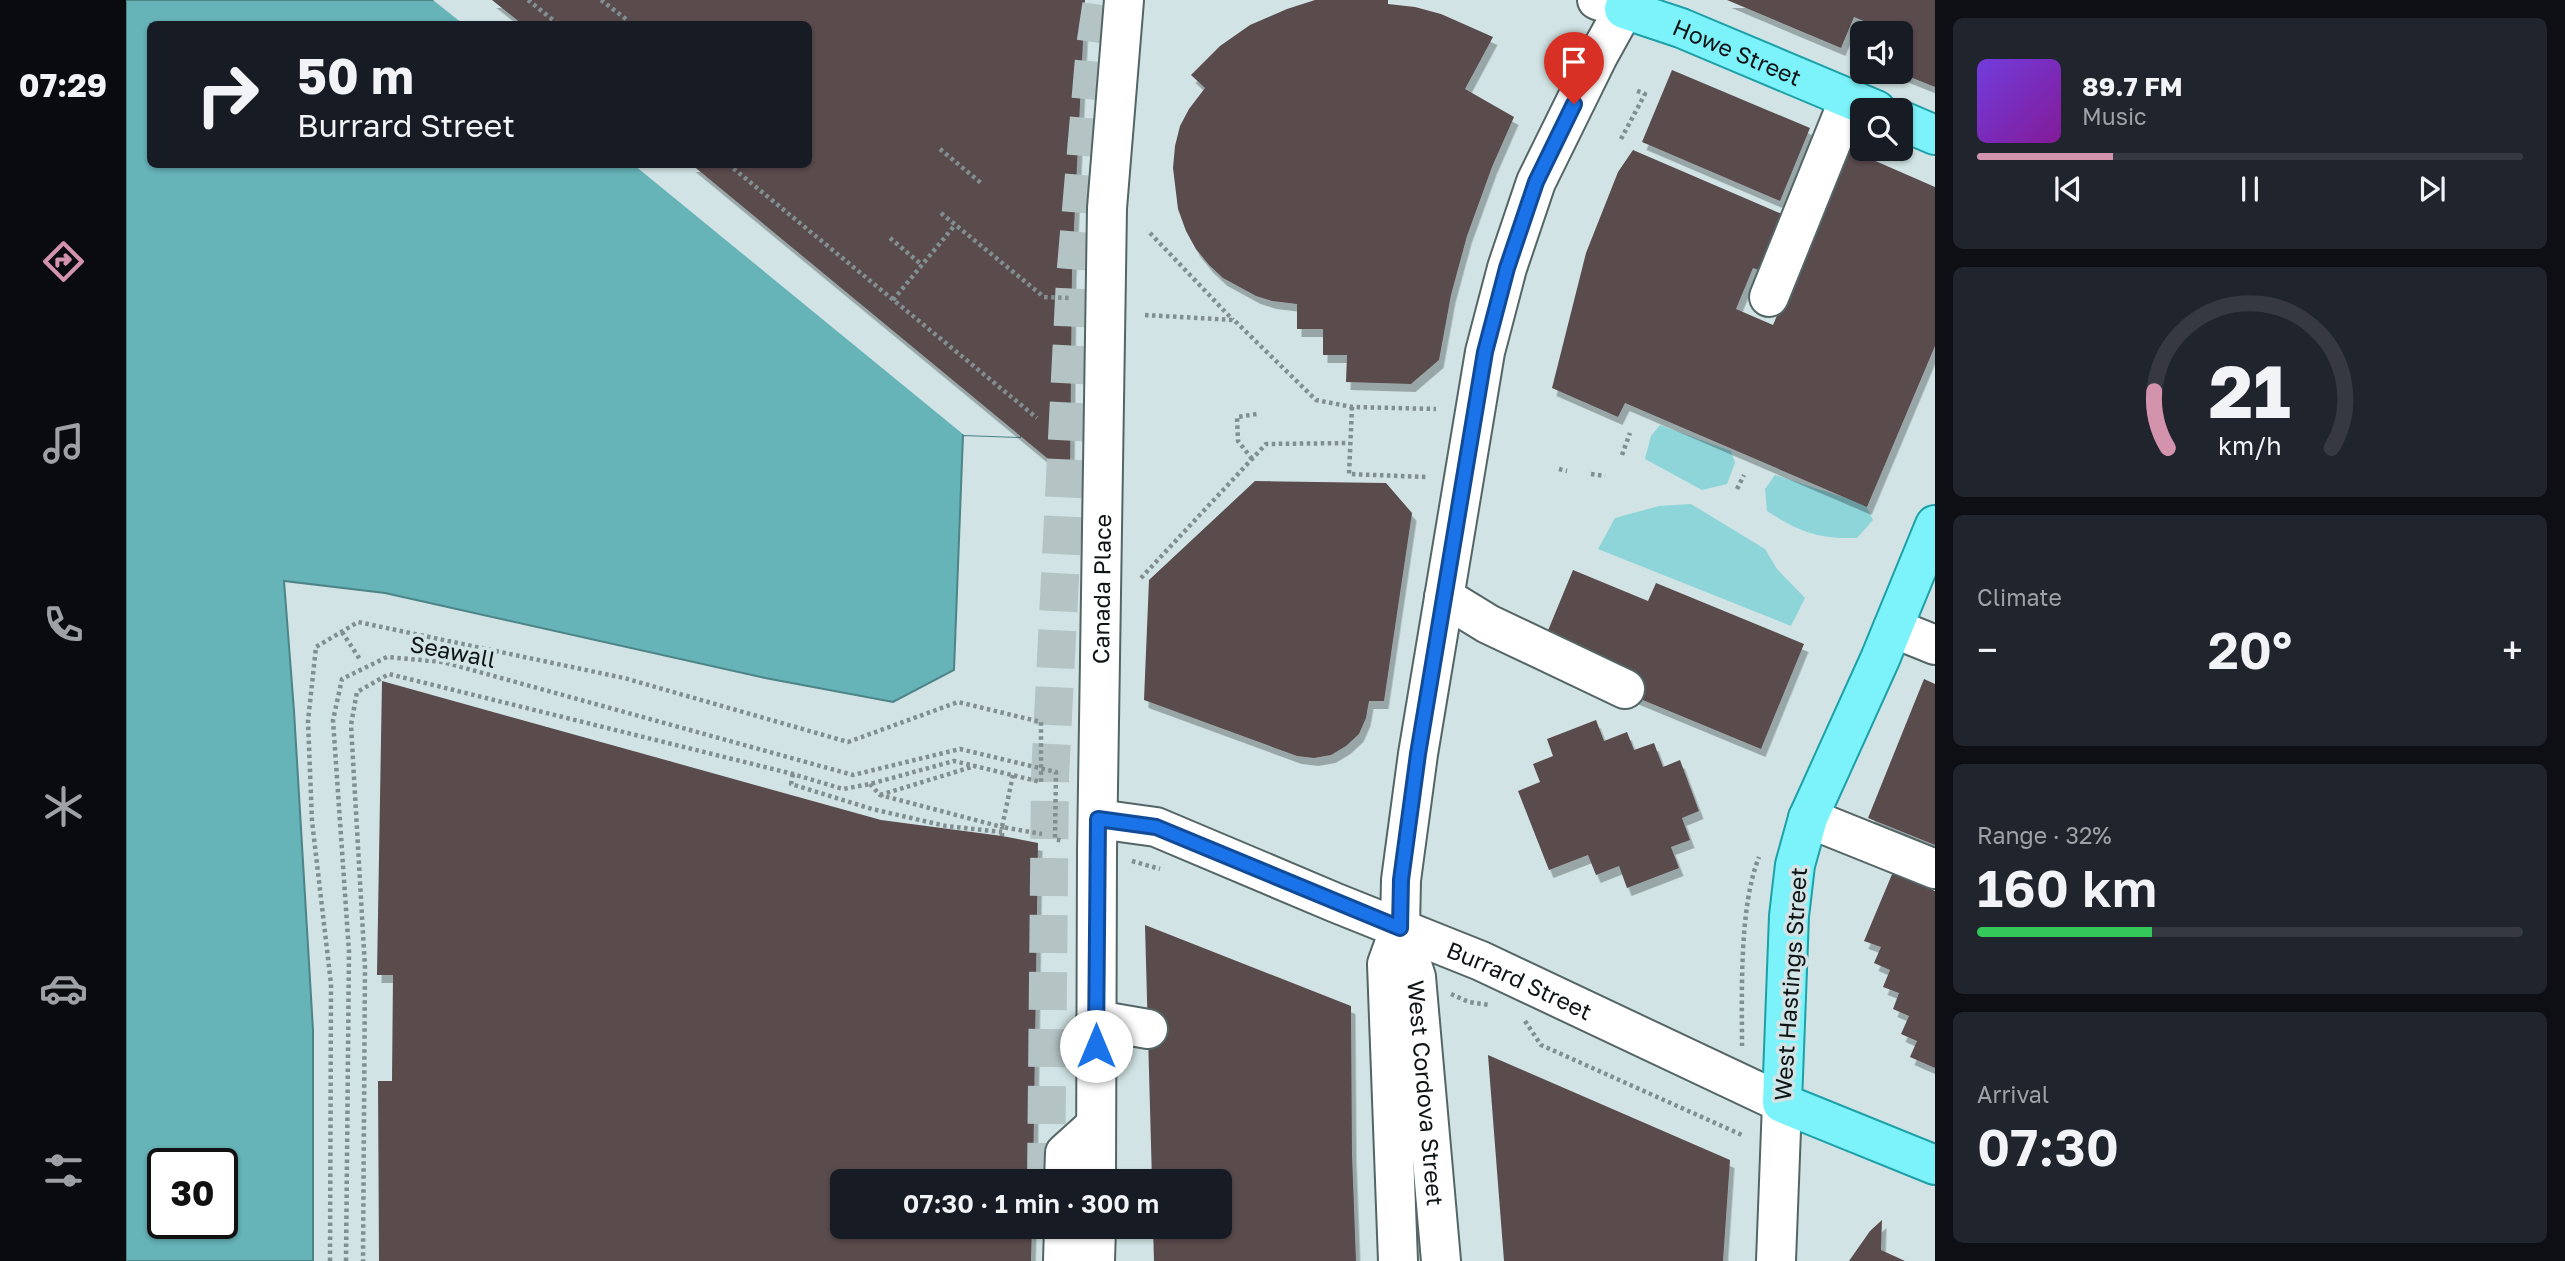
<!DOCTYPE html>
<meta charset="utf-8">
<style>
:root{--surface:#171b24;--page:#20242c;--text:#f1f3f6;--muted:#9ea1a6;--line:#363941;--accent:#d393ac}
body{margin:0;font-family:"Golos Text",sans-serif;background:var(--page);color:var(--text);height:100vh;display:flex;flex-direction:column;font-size:26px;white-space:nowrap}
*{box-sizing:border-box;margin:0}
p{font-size:23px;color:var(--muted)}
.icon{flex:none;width:38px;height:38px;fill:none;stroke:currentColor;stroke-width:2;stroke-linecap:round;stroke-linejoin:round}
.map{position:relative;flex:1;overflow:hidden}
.side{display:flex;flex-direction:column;gap:18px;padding:18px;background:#0d0f14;width:630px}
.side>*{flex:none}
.banner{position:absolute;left:21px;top:21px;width:665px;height:147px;border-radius:10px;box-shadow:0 2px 5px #0004;background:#171b24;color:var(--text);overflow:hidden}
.buttons{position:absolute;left:1724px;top:21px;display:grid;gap:14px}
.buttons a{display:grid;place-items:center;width:63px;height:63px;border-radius:10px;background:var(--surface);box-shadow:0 2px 5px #0004;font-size:35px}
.speed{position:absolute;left:21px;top:1148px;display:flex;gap:14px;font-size:35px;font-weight:700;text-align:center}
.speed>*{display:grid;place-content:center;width:91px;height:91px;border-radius:50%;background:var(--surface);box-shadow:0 2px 5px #0004;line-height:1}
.speed .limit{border:4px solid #111;border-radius:10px;background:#fff;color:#111}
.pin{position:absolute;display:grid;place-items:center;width:60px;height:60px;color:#fff;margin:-72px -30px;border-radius:50% 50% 50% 0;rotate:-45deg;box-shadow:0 0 7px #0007}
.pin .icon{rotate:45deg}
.me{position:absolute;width:77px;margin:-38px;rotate:0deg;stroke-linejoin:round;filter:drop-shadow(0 0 5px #0008)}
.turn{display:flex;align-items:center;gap:24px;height:147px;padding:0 35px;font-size:32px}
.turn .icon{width:91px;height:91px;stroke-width:2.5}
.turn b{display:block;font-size:49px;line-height:60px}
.big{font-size:52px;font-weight:600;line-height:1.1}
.side .tile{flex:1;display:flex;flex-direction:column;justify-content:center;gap:10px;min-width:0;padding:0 24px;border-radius:10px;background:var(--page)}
.side .dial{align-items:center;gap:0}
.dial svg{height:182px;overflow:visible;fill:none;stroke:var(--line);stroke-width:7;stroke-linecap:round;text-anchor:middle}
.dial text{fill:var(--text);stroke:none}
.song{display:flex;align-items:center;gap:21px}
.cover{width:84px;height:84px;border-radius:10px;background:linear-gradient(135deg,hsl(260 70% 55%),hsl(290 70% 35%))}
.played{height:7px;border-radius:4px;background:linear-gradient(90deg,var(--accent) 25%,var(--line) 25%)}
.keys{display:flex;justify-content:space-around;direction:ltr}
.heat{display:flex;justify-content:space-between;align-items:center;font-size:38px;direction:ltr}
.charge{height:10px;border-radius:5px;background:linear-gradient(90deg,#34c759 32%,var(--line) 0)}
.trip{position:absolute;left:704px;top:1169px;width:402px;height:70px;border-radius:10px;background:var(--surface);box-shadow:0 2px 5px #0004;font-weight:600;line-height:70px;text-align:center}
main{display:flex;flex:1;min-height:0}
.menu{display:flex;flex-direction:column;width:126px;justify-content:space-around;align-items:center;background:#090b0e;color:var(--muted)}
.menu .icon{width:49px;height:49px}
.menu .current{color:var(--accent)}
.menu b{font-size:32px;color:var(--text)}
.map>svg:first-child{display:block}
.green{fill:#8ed5da}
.water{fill:#66b3b8;stroke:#4c8487;stroke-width:2;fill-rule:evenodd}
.pier{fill:#d1e3e4}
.building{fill:#5a4b4d;filter:url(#shadow)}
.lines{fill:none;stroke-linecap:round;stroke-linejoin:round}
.minor-tunnel{stroke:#b4c4c5;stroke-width:38;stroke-dasharray:38 19;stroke-linecap:butt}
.minor-casing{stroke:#546566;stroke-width:42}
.major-casing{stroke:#1da0a8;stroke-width:42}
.path{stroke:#828f90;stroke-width:4.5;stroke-dasharray:3.5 3.5;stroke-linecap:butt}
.minor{stroke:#fff;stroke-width:38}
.major{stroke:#7cf3fa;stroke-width:38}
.route-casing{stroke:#114b97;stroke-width:18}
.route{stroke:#1a73e8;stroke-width:12}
.labels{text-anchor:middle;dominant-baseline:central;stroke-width:7;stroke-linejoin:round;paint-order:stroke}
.street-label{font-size:23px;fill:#0f1516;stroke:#d1e3e4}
</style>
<main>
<nav class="menu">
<b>07:29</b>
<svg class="icon current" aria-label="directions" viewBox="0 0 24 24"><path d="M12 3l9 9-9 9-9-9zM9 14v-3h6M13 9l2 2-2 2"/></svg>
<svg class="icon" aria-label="music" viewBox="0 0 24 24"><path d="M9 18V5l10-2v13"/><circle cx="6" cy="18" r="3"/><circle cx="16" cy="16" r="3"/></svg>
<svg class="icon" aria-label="phone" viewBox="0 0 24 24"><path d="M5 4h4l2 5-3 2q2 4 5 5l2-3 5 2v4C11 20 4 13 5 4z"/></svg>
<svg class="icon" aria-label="climate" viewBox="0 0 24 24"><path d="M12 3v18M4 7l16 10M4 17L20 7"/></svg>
<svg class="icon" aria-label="car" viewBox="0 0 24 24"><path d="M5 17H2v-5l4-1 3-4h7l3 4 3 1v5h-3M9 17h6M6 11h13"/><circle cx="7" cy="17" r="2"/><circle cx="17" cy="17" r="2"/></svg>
<svg class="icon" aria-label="filters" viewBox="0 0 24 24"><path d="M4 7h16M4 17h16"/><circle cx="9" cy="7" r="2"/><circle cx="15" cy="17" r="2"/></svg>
</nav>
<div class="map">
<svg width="1809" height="1261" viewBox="0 0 1809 1261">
<defs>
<filter id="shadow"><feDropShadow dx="4.5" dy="8" stdDeviation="0" flood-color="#0004"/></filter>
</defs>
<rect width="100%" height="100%" fill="#d1e3e4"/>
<!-- green -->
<g class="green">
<polygon points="1534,425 1605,451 1609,463 1601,484 1576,490 1519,459 1525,436"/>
<path d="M1649 475 1739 504 1747 520 1731 538C1693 539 1673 532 1641 511L1639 489Z"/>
<polygon points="1565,504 1639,549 1651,569 1679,598 1665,626 1472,549 1489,518 1533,506"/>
</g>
<!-- water -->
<path class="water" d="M0 0H919L894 437 837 435 828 670 767 702 639 678 259 593 158 581 168 711 187 1030V1261H0ZM24 24H682V164H24ZM37 1164H96V1223H37Z"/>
<!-- pier -->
<polygon class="pier" points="307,0 919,0 894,437 838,435 508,165 682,164 682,24 337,24"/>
<!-- building -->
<g class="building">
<polygon points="366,0 959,0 946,270 944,477 565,164 682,164 682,24 396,24"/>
<polygon points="1189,0 1262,0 1262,4 1289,7 1315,14 1367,37 1339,89 1388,117 1366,167 1341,236 1325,295 1313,360 1285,384 1220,382 1221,355 1197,355 1197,329 1171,329 1171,304 1146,301 1130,296 1097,278 1083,265 1070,249 1060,231 1052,209 1047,168 1049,146 1054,126 1063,109 1079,88 1065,75 1094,46 1124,25 1161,9"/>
<polygon points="1601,0 1809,0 1809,87 1774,73 1774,33 1755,33 1757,29 1728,17 1715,48"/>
<polygon points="1546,70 1684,128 1654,201 1516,142"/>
<polygon points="1722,149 1809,187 1809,346 1741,507 1499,403 1492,417 1426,388 1460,253 1492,172 1507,150 1656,214 1636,271 1627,268 1610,309 1647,325"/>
<polygon points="1129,481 1260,483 1286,513 1258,701 1243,701 1240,718 1233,734 1220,746 1205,755 1188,758 1171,756 1018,700 1023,580"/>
<polygon points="1447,570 1522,601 1530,583 1678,644 1635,749 1507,696 1416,645"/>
<polygon points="1798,679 1809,684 1809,845 1742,818"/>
<polygon points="256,681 755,820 876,836 912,843 907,1181 716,1181 716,1227 906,1227 905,1261 253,1261 252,1081 266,1081 267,975 251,975"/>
<polygon points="1470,720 1478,741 1501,732 1508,750 1528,743 1537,767 1554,760 1573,811 1556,818 1564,840 1545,847 1553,868 1501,888 1493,866 1470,875 1462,855 1423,870 1392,791 1414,782 1407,764 1427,756 1421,739"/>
<polygon points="1767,872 1809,891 1809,1068 1784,1057 1791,1041 1775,1034 1783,1016 1767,1009 1773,993 1757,987 1764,970 1748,963 1755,947 1738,941"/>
<polygon points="1019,925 1225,1006 1226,1153 1230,1261 1028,1261 1027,1227 1094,1227 1094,1181 1026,1181"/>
<polygon points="1362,1055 1604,1160 1597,1261 1378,1261"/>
<polygon points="1756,1220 1755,1250 1779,1261 1723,1261 1744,1231"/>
</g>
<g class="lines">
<!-- minor-tunnel -->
<polyline class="minor-tunnel" points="920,1181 924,777 949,279 969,47 976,0"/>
<defs>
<g id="minor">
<polyline points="1643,297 1723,99"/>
<polyline points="1318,597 1362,624 1499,689"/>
<polyline points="1767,628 1809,645"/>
<polyline points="1682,818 1809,869"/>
<path id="s1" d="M972 819 1030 827 1210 903 1355 961 1656 1103 1650 1261"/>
<path id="s2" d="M1274 928 1290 977 1315 1261"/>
<polyline points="970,1020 1022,1029"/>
<polyline points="938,1181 939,1153 970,1125"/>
<path id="s3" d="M970 1181 971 851 981 208 998 0"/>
<polyline points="937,1261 938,1227"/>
<polyline points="969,1261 970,1227"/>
<polyline points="1272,1261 1261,964 1274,928 1275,880 1292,754 1359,352 1381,268 1410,182 1472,56 1498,9 1471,0"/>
</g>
<g id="major">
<path id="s4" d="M1502 0 1498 9 1555 28 1750 110"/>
<polyline points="1774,120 1809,135"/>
<polyline points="1809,525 1754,659 1682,818 1669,865 1663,916 1656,1103 1809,1165"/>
</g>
</defs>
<!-- minor casing -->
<use href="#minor" class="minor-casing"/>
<!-- major casing -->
<use href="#major" class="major-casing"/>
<!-- path -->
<g class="path">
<polyline points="402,0 432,24"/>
<polyline points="475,0 500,19"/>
<polyline points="1740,33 1744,23"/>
<polyline points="1731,57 1736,45"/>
<polyline points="1495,139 1519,94 1509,90"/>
<polyline points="814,149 855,183"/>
<polyline points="602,164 911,418"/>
<polyline points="815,213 918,297 945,298"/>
<polyline points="1024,233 1107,320"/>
<polyline points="764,238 796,265"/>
<polyline points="767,300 829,225"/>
<polyline points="1019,315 1108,320 1190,400 1226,407 1310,409"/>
<polyline points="1226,407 1223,474 1300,477"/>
<polyline points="1496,455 1504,433"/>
<polyline points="1126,459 1112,441 1111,417 1131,414"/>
<polyline points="1433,469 1441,471"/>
<polyline points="1465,474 1479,476"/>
<polyline points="1611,489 1618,475"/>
<polyline points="1015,578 1140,444 1223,443"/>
<polyline points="216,632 235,661"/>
<polyline points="667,774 665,784 746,809 820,826 876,832"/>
<polyline points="887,775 876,827 916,834"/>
<polyline points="744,784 754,795 876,827 876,836"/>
<polyline points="754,795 849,766"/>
<polyline points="1006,861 1034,869"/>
<polyline points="1325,994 1343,1002 1363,1005"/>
<polyline points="1399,1021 1415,1045 1616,1135"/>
<path d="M1616 1046C1616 993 1613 907 1633 857"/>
<polyline points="204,1261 205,984 186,821 182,721 190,647 232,622 498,678 722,742 832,702 915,722 915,782 828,761 744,784 717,789 667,774 263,674 231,692 225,725 239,968 237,1261"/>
<polyline points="220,1261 223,952 207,720 216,679 261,657 317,662 727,775 834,749 930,772 929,839 937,841"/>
</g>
<!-- minor -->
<use href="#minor" class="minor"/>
<!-- major -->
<use href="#major" class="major"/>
</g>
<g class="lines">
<defs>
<polyline id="route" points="970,1046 972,819 1030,827 1274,928 1275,880 1292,754 1359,352 1381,268 1410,182 1448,104"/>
</defs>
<!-- route casing -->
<use href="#route" class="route-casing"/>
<!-- route -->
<use href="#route" class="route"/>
</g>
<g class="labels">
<!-- street labels -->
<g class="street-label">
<text stroke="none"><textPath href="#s4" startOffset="131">Howe Street</textPath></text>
<text stroke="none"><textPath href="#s3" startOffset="592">Canada Place</textPath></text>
<text transform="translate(327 651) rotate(11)">Seawall</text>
<text stroke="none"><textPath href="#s1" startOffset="453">Burrard Street</textPath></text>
<text transform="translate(1664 984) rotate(-86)">West Hastings Street</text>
<text stroke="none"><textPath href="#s2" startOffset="168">West Cordova Street</textPath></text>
</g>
</g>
</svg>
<div class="buttons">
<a><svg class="icon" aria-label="sound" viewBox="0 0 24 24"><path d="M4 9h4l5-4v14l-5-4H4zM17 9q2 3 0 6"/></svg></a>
<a><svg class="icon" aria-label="search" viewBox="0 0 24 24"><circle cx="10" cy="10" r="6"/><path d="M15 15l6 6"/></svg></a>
</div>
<div class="speed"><div class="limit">30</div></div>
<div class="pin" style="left:1448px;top:104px;background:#d93025"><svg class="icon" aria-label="arrive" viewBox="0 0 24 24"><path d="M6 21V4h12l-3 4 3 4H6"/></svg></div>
<svg class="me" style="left:970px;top:1046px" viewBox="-20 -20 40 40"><circle r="19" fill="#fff"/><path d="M0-13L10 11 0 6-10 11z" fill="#1a73e8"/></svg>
<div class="trip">07:30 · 1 min · 300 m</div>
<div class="banner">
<div class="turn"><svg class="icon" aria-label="right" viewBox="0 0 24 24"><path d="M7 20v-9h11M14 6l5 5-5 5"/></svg><div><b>50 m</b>Burrard Street</div></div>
</div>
</div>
<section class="side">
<div class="tile">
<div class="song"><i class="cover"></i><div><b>89.7 FM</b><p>Music</p></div></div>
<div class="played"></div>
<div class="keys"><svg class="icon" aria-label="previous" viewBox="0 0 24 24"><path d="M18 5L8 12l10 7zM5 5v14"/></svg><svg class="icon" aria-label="pause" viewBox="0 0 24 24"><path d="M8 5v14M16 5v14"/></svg><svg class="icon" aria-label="next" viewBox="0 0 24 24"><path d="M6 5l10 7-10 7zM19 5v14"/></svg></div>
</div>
<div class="tile dial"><svg viewBox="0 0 100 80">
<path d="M14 69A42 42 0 1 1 86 69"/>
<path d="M14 69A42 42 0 0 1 8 44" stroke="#d393ac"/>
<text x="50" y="56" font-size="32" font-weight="700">21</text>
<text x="50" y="72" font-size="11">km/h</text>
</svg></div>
<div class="tile"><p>Climate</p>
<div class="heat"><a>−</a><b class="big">20°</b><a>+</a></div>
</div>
<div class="tile"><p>Range · 32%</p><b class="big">160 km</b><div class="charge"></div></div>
<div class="tile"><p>Arrival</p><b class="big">07:30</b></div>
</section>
</main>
